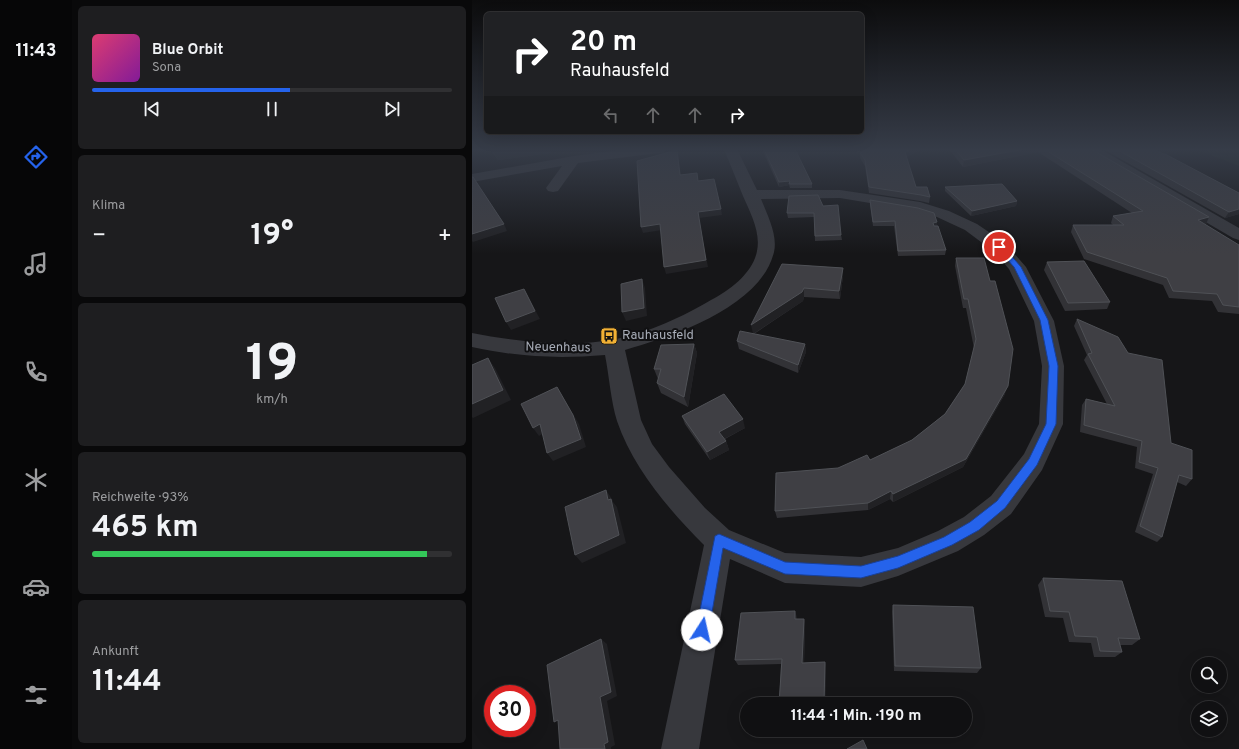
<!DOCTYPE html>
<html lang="de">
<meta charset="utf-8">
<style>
:root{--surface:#101012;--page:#1e1e20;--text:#f1f3f6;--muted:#9c9d9f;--line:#303032;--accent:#2563eb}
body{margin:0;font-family:Overpass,sans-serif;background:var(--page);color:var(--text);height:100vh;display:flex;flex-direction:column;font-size:15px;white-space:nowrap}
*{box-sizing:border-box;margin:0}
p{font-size:13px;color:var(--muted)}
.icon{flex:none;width:22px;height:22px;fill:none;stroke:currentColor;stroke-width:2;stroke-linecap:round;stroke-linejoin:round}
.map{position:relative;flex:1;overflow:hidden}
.details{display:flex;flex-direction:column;gap:6px;padding:6px;background:#09090a;width:400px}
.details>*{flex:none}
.hud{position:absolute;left:12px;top:12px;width:380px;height:122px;border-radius:6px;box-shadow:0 4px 16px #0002,0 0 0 1px var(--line);background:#202124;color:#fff;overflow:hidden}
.buttons{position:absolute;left:719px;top:657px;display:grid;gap:8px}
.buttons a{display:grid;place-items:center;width:36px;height:36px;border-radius:50%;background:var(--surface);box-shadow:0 4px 16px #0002,0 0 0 1px var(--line);font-size:20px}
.speed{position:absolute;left:12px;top:685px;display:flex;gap:8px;font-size:20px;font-weight:700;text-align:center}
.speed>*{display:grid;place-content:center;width:52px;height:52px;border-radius:50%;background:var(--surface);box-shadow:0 4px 16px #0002,0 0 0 1px var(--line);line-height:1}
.speed .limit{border:6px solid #d22;background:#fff;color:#111}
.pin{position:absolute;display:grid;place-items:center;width:34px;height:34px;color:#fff;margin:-17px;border:2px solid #fff;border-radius:50%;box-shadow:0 1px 4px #0007}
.me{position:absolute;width:44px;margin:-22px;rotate:10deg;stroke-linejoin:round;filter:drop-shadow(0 0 3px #0008)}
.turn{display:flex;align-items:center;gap:14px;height:84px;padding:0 20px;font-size:18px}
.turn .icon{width:52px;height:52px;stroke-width:2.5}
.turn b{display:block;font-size:28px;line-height:34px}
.lanes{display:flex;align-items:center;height:38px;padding:0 20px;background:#0003;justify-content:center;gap:20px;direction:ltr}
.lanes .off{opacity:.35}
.big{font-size:30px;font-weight:700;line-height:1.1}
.details .widget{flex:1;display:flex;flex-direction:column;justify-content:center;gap:6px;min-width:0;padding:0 14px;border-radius:6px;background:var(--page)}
.details .dial{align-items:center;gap:0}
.dial b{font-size:52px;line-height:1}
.song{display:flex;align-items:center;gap:12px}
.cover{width:48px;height:48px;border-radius:6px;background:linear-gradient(135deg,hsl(340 70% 55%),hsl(290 70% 35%))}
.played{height:4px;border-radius:2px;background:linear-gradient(90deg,var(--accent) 55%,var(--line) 55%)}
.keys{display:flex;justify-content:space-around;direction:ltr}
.heat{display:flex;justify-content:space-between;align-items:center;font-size:22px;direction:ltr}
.charge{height:6px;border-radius:3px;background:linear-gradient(90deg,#34c759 93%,var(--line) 0)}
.trip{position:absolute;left:268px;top:697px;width:232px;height:40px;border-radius:20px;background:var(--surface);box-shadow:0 4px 16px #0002,0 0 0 1px var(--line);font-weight:700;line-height:40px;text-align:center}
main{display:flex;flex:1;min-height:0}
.tabs{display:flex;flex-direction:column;width:72px;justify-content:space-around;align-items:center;background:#060607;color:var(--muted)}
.tabs .icon{width:28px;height:28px}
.tabs .current{color:var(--accent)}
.tabs b{font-size:18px;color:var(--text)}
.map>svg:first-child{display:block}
.green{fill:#1c231d}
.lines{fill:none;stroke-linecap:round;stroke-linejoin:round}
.minor{fill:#37383d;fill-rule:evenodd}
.wall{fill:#323236}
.shaded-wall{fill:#212124}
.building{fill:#3f3f44;stroke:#4f5156}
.route{fill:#2563eb;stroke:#184099}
.labels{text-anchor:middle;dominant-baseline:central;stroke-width:4;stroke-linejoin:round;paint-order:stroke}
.poi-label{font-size:13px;fill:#a8adb8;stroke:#111113;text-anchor:start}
.street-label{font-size:13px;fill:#a8adb8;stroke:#111113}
</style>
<main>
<nav class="tabs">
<b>11:43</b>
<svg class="icon current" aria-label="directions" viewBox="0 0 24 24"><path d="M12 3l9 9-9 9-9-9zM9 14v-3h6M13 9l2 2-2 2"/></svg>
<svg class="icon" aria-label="music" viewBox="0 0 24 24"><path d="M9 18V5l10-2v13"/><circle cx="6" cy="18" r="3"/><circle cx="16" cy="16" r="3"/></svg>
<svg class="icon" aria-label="phone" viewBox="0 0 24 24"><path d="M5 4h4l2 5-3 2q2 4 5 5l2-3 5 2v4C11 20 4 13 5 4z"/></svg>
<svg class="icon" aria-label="climate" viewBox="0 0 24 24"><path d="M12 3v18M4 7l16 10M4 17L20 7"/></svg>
<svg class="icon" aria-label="car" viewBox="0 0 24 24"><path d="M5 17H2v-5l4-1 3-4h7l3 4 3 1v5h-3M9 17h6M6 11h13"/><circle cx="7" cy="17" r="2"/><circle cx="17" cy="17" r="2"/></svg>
<svg class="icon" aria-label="filters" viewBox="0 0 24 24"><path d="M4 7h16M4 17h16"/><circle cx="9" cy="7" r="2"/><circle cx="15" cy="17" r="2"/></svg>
</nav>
<section class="details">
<div class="widget">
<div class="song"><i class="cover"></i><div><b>Blue Orbit</b><p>Sona</p></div></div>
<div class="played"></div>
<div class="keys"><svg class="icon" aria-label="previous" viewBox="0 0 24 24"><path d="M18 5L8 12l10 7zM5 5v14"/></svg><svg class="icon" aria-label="pause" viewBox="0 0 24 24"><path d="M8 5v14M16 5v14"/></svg><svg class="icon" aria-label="next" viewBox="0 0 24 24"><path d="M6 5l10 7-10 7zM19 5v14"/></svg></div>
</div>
<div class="widget"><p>Klima</p>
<div class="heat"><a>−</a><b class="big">19°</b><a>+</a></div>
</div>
<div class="widget dial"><b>19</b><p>km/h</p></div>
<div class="widget"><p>Reichweite · 93%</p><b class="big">465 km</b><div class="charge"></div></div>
<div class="widget"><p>Ankunft</p><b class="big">11:44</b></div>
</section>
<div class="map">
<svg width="767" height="749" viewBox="0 0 767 749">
<rect width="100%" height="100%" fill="#161618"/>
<!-- green -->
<polygon class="green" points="723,149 767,149 767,166"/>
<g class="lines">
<!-- minor -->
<g class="minor">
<polygon points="156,149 193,149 192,152 187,153 106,163 86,191 81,192 76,191 74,188 90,166 0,182 0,174 102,156"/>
<path d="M252 149H265L285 190H368L448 202 477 211 505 224 533 243 554 267 582 321 592 366 591 424 570 470 539 514 512 535 486 551 426 576 389 587 313 583 258 559 227 749H189L232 545C197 510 161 468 145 421 139 402 137 375 133 355 86 359 46 357 0 347V333C47 342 97 348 144 339 176 333 212 316 239 300 258 290 281 273 285 251 289 232 278 212 271 196 265 181 258 164 252 149ZM368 198 446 211 465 217 493 230 521 251 537 269 562 321 570 366 567 424 552 454 519 496 492 517 466 531 426 548 389 557 313 553 257 530 233 508 197 467 180 444 169 420 153 350C201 336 289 307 302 252 306 235 295 214 289 199Z"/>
<polygon points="613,149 628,149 767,228 767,240 761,238 614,152"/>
</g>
</g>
<!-- wall -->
<g class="wall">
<polygon points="18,149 79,149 78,153 26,160"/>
<polygon points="290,149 323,149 340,184 340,188 318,188 317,185 307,187"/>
<polygon points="450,149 434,157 444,187 458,197 457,203 448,201 397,193 393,166 388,158 388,153"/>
<polygon points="477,149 619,149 737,217 734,224 732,224 767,245 767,314 746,312 740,301 697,298 691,285 612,259 599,232 601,225 641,225 639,223 641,216 660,213 566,152 491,167"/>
<polygon points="631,149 682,149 691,154 767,193 767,214 753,218"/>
<polygon points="473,187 545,201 544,206 499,216 473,191"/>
<polygon points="398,200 465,226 474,250 473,255 426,256 422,226 401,226 398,205"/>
<polygon points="351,206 369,235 370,240 343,241 342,217 316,218 315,213"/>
<polygon points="484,258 533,394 491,467 421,502 418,499 396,510 305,518 303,511 366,468 398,460 440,440 473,414 493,384 502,348 494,308 491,308 483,266"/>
<polygon points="575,262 638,302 635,309 593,311 572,270"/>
<polygon points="310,264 371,268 371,276 368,299 332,297 331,301 282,334 333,344 334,352 326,373 267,349 265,341 281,333"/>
<polygon points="605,319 699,443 720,479 714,486 705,482 690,537 685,542 663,532 681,474 663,468 665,447 608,432 610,405 614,399 635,404 612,360 615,355 602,326"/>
<polygon points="222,344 225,353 216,407 189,393 185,383 186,379 182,369"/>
<polygon points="210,416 273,428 253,439 254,441 257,450 238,460 213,424"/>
<polygon points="571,578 668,639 660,645 648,645 650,652 643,657 622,657 619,643 597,642 591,618 573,617 566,585"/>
<polygon points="421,605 509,668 505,673 422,671 420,612"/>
<polygon points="325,617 325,619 332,619 333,624 332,663 353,662 354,667 353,704 307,704 309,664 266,665 263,660"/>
</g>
<!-- shaded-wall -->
<g class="shaded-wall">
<polygon points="20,149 79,149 78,153 26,160"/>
<polygon points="439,149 450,149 432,158 433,152"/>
<polygon points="553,149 567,149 566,152 491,167 492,160"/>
<polygon points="205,150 206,156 210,181 208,175"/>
<polygon points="318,181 318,185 307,187 307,182"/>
<polygon points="545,201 544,206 499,216 500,211"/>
<polygon points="249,209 250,215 227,218 236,267 194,274 192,267 226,212"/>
<polygon points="767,209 767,214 753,218 757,212"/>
<polygon points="737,217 734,224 722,227 726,220"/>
<polygon points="465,222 465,227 461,228 461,223"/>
<polygon points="32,224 35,231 1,242 0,241 0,234"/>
<polygon points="188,224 190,230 171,233 169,227"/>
<polygon points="371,268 371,276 368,299 367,291"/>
<polygon points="170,279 173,288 175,316 154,321 150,312"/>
<polygon points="332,288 332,297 331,301 281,334 279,325"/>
<polygon points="52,289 68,319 39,330 34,322"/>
<polygon points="222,344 225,353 216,407 212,397"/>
<polygon points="333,344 334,352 326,373 326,365"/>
<polygon points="16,358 23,368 39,400 1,418 0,417 0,404"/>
<polygon points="536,386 533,394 491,467 421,502 421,494"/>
<polygon points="85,387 107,424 114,447 81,461 75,453"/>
<polygon points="271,419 273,428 250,440 247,432"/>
<polygon points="68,424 74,432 67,436 61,428"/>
<polygon points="254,441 257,450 238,460 235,452"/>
<polygon points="134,490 140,499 141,502 145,507 154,543 110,563 103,555 136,500"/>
<polygon points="419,491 418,499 396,510 396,503"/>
<polygon points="323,611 325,617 324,625 323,619"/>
<polygon points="332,619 333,624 332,667 330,663"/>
<polygon points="129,639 135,644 145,696 135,701 143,745 139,747 139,749 133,749 132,744 128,697"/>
<polygon points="353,662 354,667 353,704 352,704"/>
</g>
<!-- building -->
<g class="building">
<polygon points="292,149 323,149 340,184 317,184 318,181 307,182"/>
<polygon points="396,149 439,149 433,152 444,187 455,187 458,197 449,195 397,187 393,160 388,153"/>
<polygon points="483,149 553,149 492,160"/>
<polygon points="572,149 619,149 737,217 726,220 767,245 767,307 751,305 745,294 701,291 695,278 615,252 601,225 652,225 641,216 671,211"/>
<polygon points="644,149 682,149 691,154 693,154 767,193 767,209 757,212"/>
<polygon points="205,150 208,175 225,173 226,181 242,179 249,209 226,212 234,260 192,267 188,224 169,227 165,161"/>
<polygon points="0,177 1,177 32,224 0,234"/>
<polygon points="530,184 545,201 500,211 473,187"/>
<polygon points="346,195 351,206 366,205 369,235 343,236 342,213 315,213 317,196"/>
<polygon points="398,200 446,208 462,213 465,222 461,223 462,226 466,226 474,250 426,251 423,221 401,222"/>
<polygon points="484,258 512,258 518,281 523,281 541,349 536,386 494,459 421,494 419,491 396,503 303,511 304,473 366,468 395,455 398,460 440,440 473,414 493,384 504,339 496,299 492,299"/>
<polygon points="612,261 638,302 596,303 575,262"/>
<polygon points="310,264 371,268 367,291 332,288 330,292 279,325"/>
<polygon points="170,279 172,308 150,312 149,284"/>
<polygon points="52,289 63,311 34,322 23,298"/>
<polygon points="605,319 646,337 656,353 690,360 699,443 720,450 720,479 707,475 690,537 668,526 686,468 667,462 670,441 612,425 614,399 643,406 616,354 620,353"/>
<polygon points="268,331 333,344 326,365 265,341"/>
<polygon points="222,344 212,397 185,383 189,369 182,369 189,345"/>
<polygon points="16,358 31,390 0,404 0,365"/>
<polygon points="85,387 101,415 109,439 75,453 68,424 61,428 49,404"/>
<polygon points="252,394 271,419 247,432 254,441 235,452 210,416"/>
<polygon points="134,490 136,500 139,499 147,535 103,555 93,507"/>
<polygon points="571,578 650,581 668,639 646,638 650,652 628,651 625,637 603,636 597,612 578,611"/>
<polygon points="421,605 501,607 509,668 423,666"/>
<polygon points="323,611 323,619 332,619 330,663 353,662 352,704 307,704 310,659 263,660 269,613"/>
<polygon points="129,639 139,692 128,697 136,742 132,744 133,749 88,749 86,720 82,722 75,665"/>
<polygon points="391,740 395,749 375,749"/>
</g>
<!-- sky -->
<linearGradient id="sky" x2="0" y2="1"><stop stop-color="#0c0c0d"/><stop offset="0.59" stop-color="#363c48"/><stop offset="1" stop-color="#363c48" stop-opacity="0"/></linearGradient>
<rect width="767" height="254" fill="url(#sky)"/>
<!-- route -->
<polygon class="route" points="525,245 530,245 549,267 576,320 586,366 584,424 565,465 533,508 507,530 480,545 426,568 389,578 313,574 251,548 237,630 235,634 230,636 226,634 224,630 243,536 247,534 313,562 389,566 426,556 472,537 498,522 525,501 557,459 574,424 577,366 568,320 542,267 525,248"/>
<!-- icons -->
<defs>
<symbol id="bus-square" viewBox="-11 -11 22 22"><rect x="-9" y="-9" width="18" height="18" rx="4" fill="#f2b134" stroke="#111113"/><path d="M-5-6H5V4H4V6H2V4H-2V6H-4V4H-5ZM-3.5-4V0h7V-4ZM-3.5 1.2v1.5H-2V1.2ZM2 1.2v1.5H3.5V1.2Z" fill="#111"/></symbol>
</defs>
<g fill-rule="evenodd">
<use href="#bus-square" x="127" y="326" width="20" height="20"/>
</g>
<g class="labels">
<!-- poi labels -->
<g class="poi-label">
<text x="150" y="336">Rauhausfeld</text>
</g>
<!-- street labels -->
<g class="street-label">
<text transform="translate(86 348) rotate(1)">Neuenhaus</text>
</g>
</g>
</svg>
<div class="buttons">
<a><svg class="icon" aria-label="search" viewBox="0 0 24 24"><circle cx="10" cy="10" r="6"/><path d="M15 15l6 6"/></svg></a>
<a><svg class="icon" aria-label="layers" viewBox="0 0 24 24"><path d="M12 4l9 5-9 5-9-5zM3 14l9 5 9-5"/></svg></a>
</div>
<div class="speed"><div class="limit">30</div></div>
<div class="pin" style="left:527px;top:247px;background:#d93025"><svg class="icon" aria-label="arrive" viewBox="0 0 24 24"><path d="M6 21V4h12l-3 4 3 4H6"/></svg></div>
<svg class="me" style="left:230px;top:630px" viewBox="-20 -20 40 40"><circle r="19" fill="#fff"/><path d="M0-13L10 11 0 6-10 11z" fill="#2563eb"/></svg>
<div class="trip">11:44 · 1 Min. · 190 m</div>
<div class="hud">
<div class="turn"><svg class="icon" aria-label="right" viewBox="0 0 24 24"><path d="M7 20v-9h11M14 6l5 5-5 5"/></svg><div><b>20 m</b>Rauhausfeld</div></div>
<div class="lanes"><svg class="icon off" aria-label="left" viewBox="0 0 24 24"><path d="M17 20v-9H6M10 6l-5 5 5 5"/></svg><svg class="icon off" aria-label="ahead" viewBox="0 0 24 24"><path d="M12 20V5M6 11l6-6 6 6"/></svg><svg class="icon off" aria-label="ahead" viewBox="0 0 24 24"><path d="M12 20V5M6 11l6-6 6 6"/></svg><svg class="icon" aria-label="right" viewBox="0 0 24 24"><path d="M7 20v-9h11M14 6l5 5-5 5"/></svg></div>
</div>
</div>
</main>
